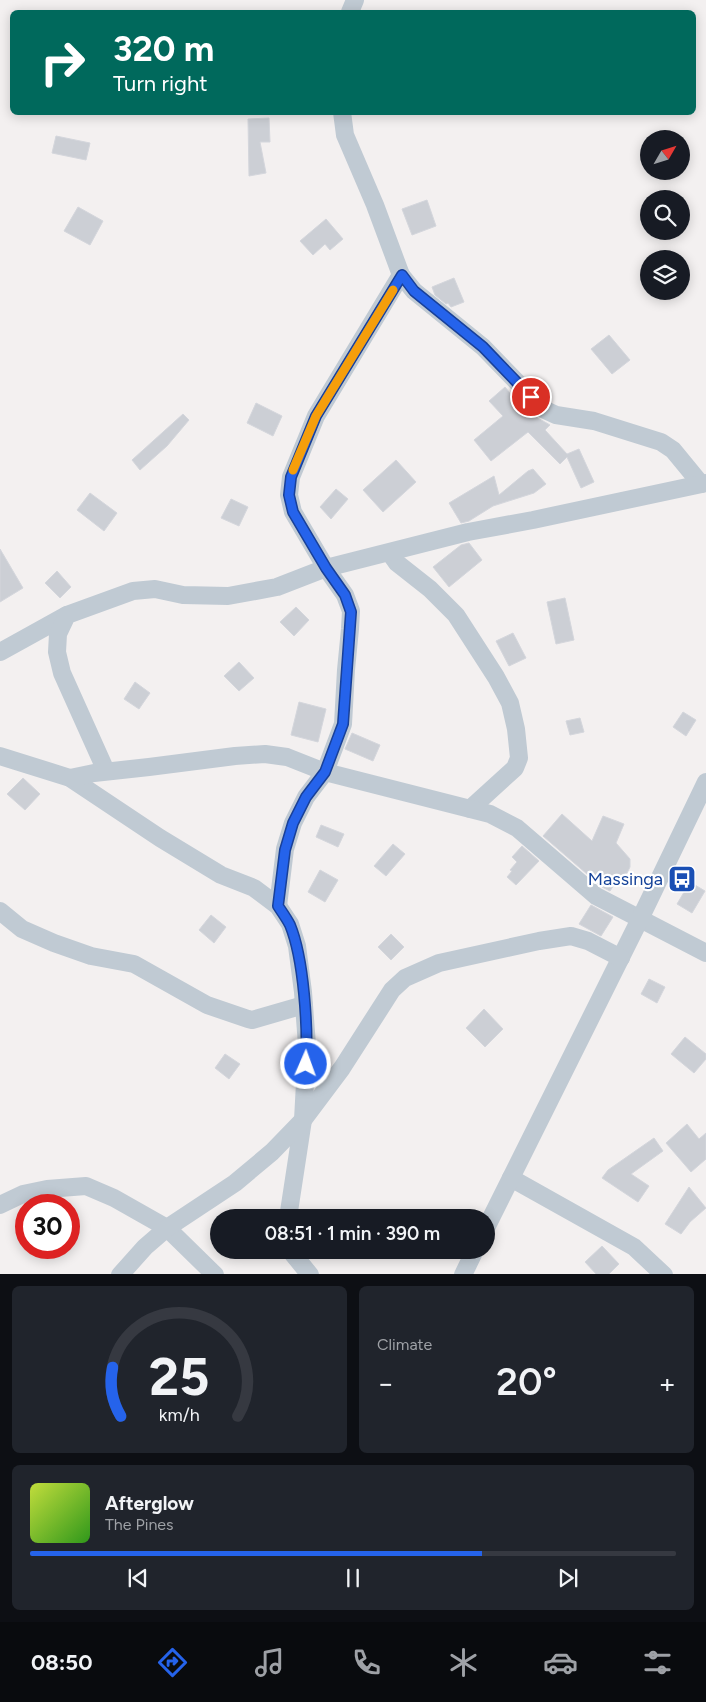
<!DOCTYPE html>
<meta charset="utf-8">
<style>
:root{--surface:#171b24;--page:#20242c;--text:#f1f3f6;--muted:#9ea1a6;--line:#363941;--accent:#2563eb}
body{margin:0;font-family:Figtree,sans-serif;background:var(--page);color:var(--text);height:100vh;display:flex;flex-direction:column;font-size:19px;white-space:nowrap}
*{box-sizing:border-box;margin:0}
p{font-size:16px;color:var(--muted)}
.icon{flex:none;width:28px;height:28px;fill:none;stroke:currentColor;stroke-width:2;stroke-linecap:round;stroke-linejoin:round}
.map{position:relative;height:1274px;overflow:hidden}
.drawer{display:flex;flex-direction:column;gap:12px;padding:12px;background:#0d0f14;flex:1}
.drawer>*{flex:none}
.banner{position:absolute;left:10px;top:10px;width:686px;height:105px;border-radius:8px;box-shadow:0 2px 12px #0003;background:#00695c;color:#fff;overflow:hidden}
.needle{width:32px;rotate:51deg}
.buttons{position:absolute;left:640px;top:130px;display:grid;gap:10px}
.buttons a{display:grid;place-items:center;width:50px;height:50px;border-radius:50%;background:var(--surface);box-shadow:0 2px 12px #0003;font-size:25px}
.speed{position:absolute;left:15px;top:1194px;display:flex;gap:10px;font-size:25px;font-weight:700;text-align:center}
.speed>*{display:grid;place-content:center;width:65px;height:65px;border-radius:50%;background:var(--surface);box-shadow:0 2px 12px #0003;line-height:1}
.speed .limit{border:8px solid #d22;background:#fff;color:#111}
.pin{position:absolute;display:grid;place-items:center;width:42px;height:42px;color:#fff;margin:-21px;border:2px solid #fff;border-radius:50%;box-shadow:0 1px 5px #0007}
.me{position:absolute;width:55px;margin:-28px;rotate:2deg;stroke-linejoin:round;filter:drop-shadow(0 0 4px #0008)}
.turn{display:flex;align-items:center;gap:18px;height:105px;padding:0 20px;font-size:22px}
.turn .icon{width:65px;height:65px;stroke-width:2.5}
.turn b{display:block;font-size:35px;line-height:42px}
.big{font-size:38px;font-weight:600;line-height:1.1}
.drawer .widget{flex:1;display:flex;flex-direction:column;justify-content:center;gap:8px;min-width:0;padding:0 18px;border-radius:8px;background:var(--page)}
.drawer .dial{align-items:center;gap:0}
.dial svg{height:130px;overflow:visible;fill:none;stroke:var(--line);stroke-width:7;stroke-linecap:round;text-anchor:middle}
.dial text{fill:var(--text);stroke:none}
.song{display:flex;align-items:center;gap:15px}
.cover{width:60px;height:60px;border-radius:8px;background:linear-gradient(135deg,hsl(70 70% 55%),hsl(110 70% 35%))}
.played{height:5px;border-radius:2px;background:linear-gradient(90deg,var(--accent) 70%,var(--line) 70%)}
.keys{display:flex;justify-content:space-around;direction:ltr}
.heat{display:flex;justify-content:space-between;align-items:center;font-size:28px;direction:ltr}
.drawer .tiles{flex:1;display:grid;gap:12px;grid-template-columns:1fr 1fr}
.widget:last-child{grid-column:span 2}
.trip{position:absolute;left:210px;top:1209px;width:285px;height:50px;border-radius:25px;background:var(--surface);box-shadow:0 2px 12px #0003;font-weight:600;line-height:50px;text-align:center}
.dock{display:flex;height:80px;justify-content:space-around;align-items:center;background:#090b0e;color:var(--muted)}
.dock .icon{width:35px;height:35px}
.dock .on{color:var(--accent)}
.dock b{font-size:22px;color:var(--text)}
.map>svg:first-child{display:block}
.building{fill:#cccfd5;stroke:#d4d6dc}
.lines{fill:none;stroke-linecap:round;stroke-linejoin:round}
.minor{stroke:#c0cad3;stroke-width:18}
.route-casing{stroke:#184099;stroke-width:12}
.route{stroke:#2563eb;stroke-width:9}
.slow{stroke:#f59e0b;stroke-width:9}
.labels{text-anchor:middle;dominant-baseline:central;stroke-width:4.5;stroke-linejoin:round;paint-order:stroke}
.transit-label{font-size:18px;fill:#164399;stroke:#fff;text-anchor:end}
</style>
<div class="map">
<svg width="706" height="1275" viewBox="0 0 706 1275">
<rect width="100%" height="100%" fill="#f3f0f0"/>
<!-- building -->
<g class="building">
<polygon points="269,118 270,142 260,142 266,173 249,176 248,119"/>
<polygon points="56,136 90,143 86,160 52,153"/>
<polygon points="427,200 436,226 412,235 402,209"/>
<polygon points="78,207 103,221 90,245 64,231"/>
<polygon points="326,219 343,239 330,250 325,244 313,255 300,241"/>
<polygon points="454,278 464,302 451,307 448,303 446,304 435,295 432,287"/>
<polygon points="609,335 630,360 612,374 591,349"/>
<polygon points="505,387 524,410 526,407 536,417 550,425 545,430 567,454 579,449 594,482 581,488 567,457 560,464 528,432 491,461 474,440 503,416 489,401"/>
<polygon points="256,403 282,416 273,436 247,423"/>
<polygon points="183,414 189,420 167,446 140,470 132,460"/>
<polygon points="396,460 416,482 383,512 363,490"/>
<polygon points="533,469 546,484 534,493 493,506 469,521 461,523 449,503 494,476 499,495 528,471"/>
<polygon points="336,489 348,499 331,519 320,507"/>
<polygon points="90,493 117,513 104,531 77,510"/>
<polygon points="231,499 248,507 239,526 221,518"/>
<polygon points="469,543 482,560 449,587 433,567 461,545"/>
<polygon points="0,549 23,588 0,602"/>
<polygon points="57,571 71,587 60,598 45,583"/>
<polygon points="565,598 574,640 556,644 547,602"/>
<polygon points="296,607 309,620 294,636 280,622"/>
<polygon points="513,633 526,658 509,666 496,641"/>
<polygon points="239,662 254,678 239,691 224,676"/>
<polygon points="135,682 150,693 139,709 124,699"/>
<polygon points="299,702 326,709 318,742 291,735"/>
<polygon points="683,712 696,720 686,736 673,727"/>
<polygon points="580,718 584,732 570,735 566,721"/>
<polygon points="352,733 380,745 373,761 345,749"/>
<polygon points="23,778 40,794 25,810 7,794"/>
<polygon points="562,814 592,841 603,816 624,824 616,843 630,859 630,867 627,873 619,877 610,891 602,887 543,836"/>
<polygon points="321,825 344,834 338,847 316,837"/>
<polygon points="393,844 405,854 386,876 374,866"/>
<polygon points="522,846 539,861 516,885 507,877 512,871 510,870 517,862 512,857"/>
<polygon points="320,870 338,880 325,902 308,892"/>
<polygon points="690,882 705,891 692,913 677,904"/>
<polygon points="591,905 613,917 601,936 579,924"/>
<polygon points="211,915 226,927 214,943 199,930"/>
<polygon points="391,934 404,947 391,960 378,947"/>
<polygon points="649,979 665,987 657,1003 641,994"/>
<polygon points="484,1009 503,1029 485,1047 466,1028"/>
<polygon points="685,1037 706,1054 706,1059 694,1073 671,1054"/>
<polygon points="225,1054 240,1064 229,1079 215,1068"/>
<polygon points="687,1124 699,1139 706,1133 706,1159 691,1172 666,1143"/>
<polygon points="654,1138 663,1151 631,1174 649,1186 638,1202 602,1178 608,1170"/>
<polygon points="689,1187 706,1208 690,1222 681,1234 665,1224"/>
<polygon points="602,1246 619,1264 608,1275 597,1275 585,1262"/>
</g>
<g class="lines">
<!-- minor -->
<g class="minor">
<polyline points="350,12 355,0"/>
<polyline points="342,112 345,135 375,205 401,275 414,291 483,347 543,409 556,415 594,421 661,442 673,450 701,484"/>
<polyline points="390,553 397,563 430,589 456,615 496,677 510,703 516,729 519,758 515,768 470,809"/>
<polyline points="0,652 67,615"/>
<polyline points="0,756 70,778 160,838 221,875 254,888 278,906 290,924 297,946 303,992 307,1045 303,1120 288,1218"/>
<polyline points="106,771 62,673 57,652 58,634 67,615 133,591 155,589 183,595 228,596 277,587 326,568 468,532 533,520 706,483"/>
<polyline points="70,778 94,773 149,767 235,756 265,754 287,757 325,772 490,814 517,828 596,896 706,953"/>
<polyline points="278,906 285,849 293,823 306,797 325,772 343,724 346,670 350,629 351,611 345,595 326,568 293,512 289,495 291,477 316,416 401,275"/>
<polyline points="0,911 22,929 54,943 91,956 134,964 207,1005 248,1019 252,1020 304,1005"/>
<polyline points="511,1178 634,1247 664,1275"/>
<polyline points="0,1205 23,1194 47,1189 86,1186 114,1198 167,1228 215,1275"/>
<polyline points="486,1228 640,919 706,782"/>
<polyline points="291,1250 293,1254 310,1275"/>
<polyline points="120,1275 145,1247 167,1228 235,1183 272,1152 303,1120 342,1068 392,990 405,978 439,963 539,941 571,936 588,941 621,958"/>
<polyline points="463,1275 475,1250"/>
</g>
</g>
<g class="lines">
<defs>
<path id="route" d="M306 1064C308 1028 304 959 290 925 287 919 282 912 278 906L285 850 293 823 306 797 325 772 343 724 351 612 345 595 326 568 293 512 289 495 291 477 316 416 402 275 414 291 483 347 531 397"/>
</defs>
<!-- route casing -->
<use href="#route" class="route-casing"/>
<!-- route -->
<use href="#route" class="route"/>
<!-- slow -->
<polyline class="slow" points="293,470 316,416 393,290"/>
</g>
<!-- icons -->
<defs>
<symbol id="bus-square" viewBox="-11 -11 22 22"><rect x="-9" y="-9" width="18" height="18" rx="4" fill="#1a4fb4" stroke="#fff"/><path d="M-5-6H5V4H4V6H2V4H-2V6H-4V4H-5ZM-3.5-4V0h7V-4ZM-3.5 1.2v1.5H-2V1.2ZM2 1.2v1.5H3.5V1.2Z" fill="#fff"/></symbol>
</defs>
<g fill-rule="evenodd">
<use href="#bus-square" x="666" y="863" width="32" height="32"/>
</g>
<g class="labels">
<!-- transit labels -->
<g class="transit-label">
<text x="663" y="879">Massinga</text>
</g>
</g>
</svg>
<div class="buttons">
<a><svg class="needle" viewBox="-14 -14 28 28"><path d="M0-13l5 13h-10z" fill="#e53935"/><path d="M0 13l5-13h-10z" fill="#9ea1a6"/></svg></a>
<a><svg class="icon" aria-label="search" viewBox="0 0 24 24"><circle cx="10" cy="10" r="6"/><path d="M15 15l6 6"/></svg></a>
<a><svg class="icon" aria-label="layers" viewBox="0 0 24 24"><path d="M12 4l9 5-9 5-9-5zM3 14l9 5 9-5"/></svg></a>
</div>
<div class="speed"><div class="limit">30</div></div>
<div class="pin" style="left:531px;top:397px;background:#d93025"><svg class="icon" aria-label="arrive" viewBox="0 0 24 24"><path d="M6 21V4h12l-3 4 3 4H6"/></svg></div>
<svg class="me" style="left:306px;top:1064px" viewBox="-20 -20 40 40"><circle r="17" fill="#2563eb" stroke="#fff" stroke-width="3"/><path d="M0-11L8 9 0 5-8 9z" fill="#fff"/></svg>
<div class="trip">08:51 · 1 min · 390 m</div>
<div class="banner">
<div class="turn"><svg class="icon" aria-label="right" viewBox="0 0 24 24"><path d="M7 20v-9h11M14 6l5 5-5 5"/></svg><div><b>320 m</b>Turn right</div></div>
</div>
</div>
<section class="drawer">
<div class="tiles">
<div class="widget dial"><svg viewBox="0 0 100 80">
<path d="M14 69A42 42 0 1 1 86 69"/>
<path d="M14 69A42 42 0 0 1 9 39" stroke="#2563eb"/>
<text x="50" y="56" font-size="32" font-weight="700">25</text>
<text x="50" y="72" font-size="11">km/h</text>
</svg></div>
<div class="widget"><p>Climate</p>
<div class="heat"><a>−</a><b class="big">20°</b><a>+</a></div>
</div>
<div class="widget">
<div class="song"><i class="cover"></i><div><b>Afterglow</b><p>The Pines</p></div></div>
<div class="played"></div>
<div class="keys"><svg class="icon" aria-label="previous" viewBox="0 0 24 24"><path d="M18 5L8 12l10 7zM5 5v14"/></svg><svg class="icon" aria-label="pause" viewBox="0 0 24 24"><path d="M8 5v14M16 5v14"/></svg><svg class="icon" aria-label="next" viewBox="0 0 24 24"><path d="M6 5l10 7-10 7zM19 5v14"/></svg></div>
</div>
</div>
</section>
<nav class="dock">
<b>08:50</b>
<svg class="icon on" aria-label="directions" viewBox="0 0 24 24"><path d="M12 3l9 9-9 9-9-9zM9 14v-3h6M13 9l2 2-2 2"/></svg>
<svg class="icon" aria-label="music" viewBox="0 0 24 24"><path d="M9 18V5l10-2v13"/><circle cx="6" cy="18" r="3"/><circle cx="16" cy="16" r="3"/></svg>
<svg class="icon" aria-label="phone" viewBox="0 0 24 24"><path d="M5 4h4l2 5-3 2q2 4 5 5l2-3 5 2v4C11 20 4 13 5 4z"/></svg>
<svg class="icon" aria-label="climate" viewBox="0 0 24 24"><path d="M12 3v18M4 7l16 10M4 17L20 7"/></svg>
<svg class="icon" aria-label="car" viewBox="0 0 24 24"><path d="M5 17H2v-5l4-1 3-4h7l3 4 3 1v5h-3M9 17h6M6 11h13"/><circle cx="7" cy="17" r="2"/><circle cx="17" cy="17" r="2"/></svg>
<svg class="icon" aria-label="filters" viewBox="0 0 24 24"><path d="M4 7h16M4 17h16"/><circle cx="9" cy="7" r="2"/><circle cx="15" cy="17" r="2"/></svg>
</nav>
